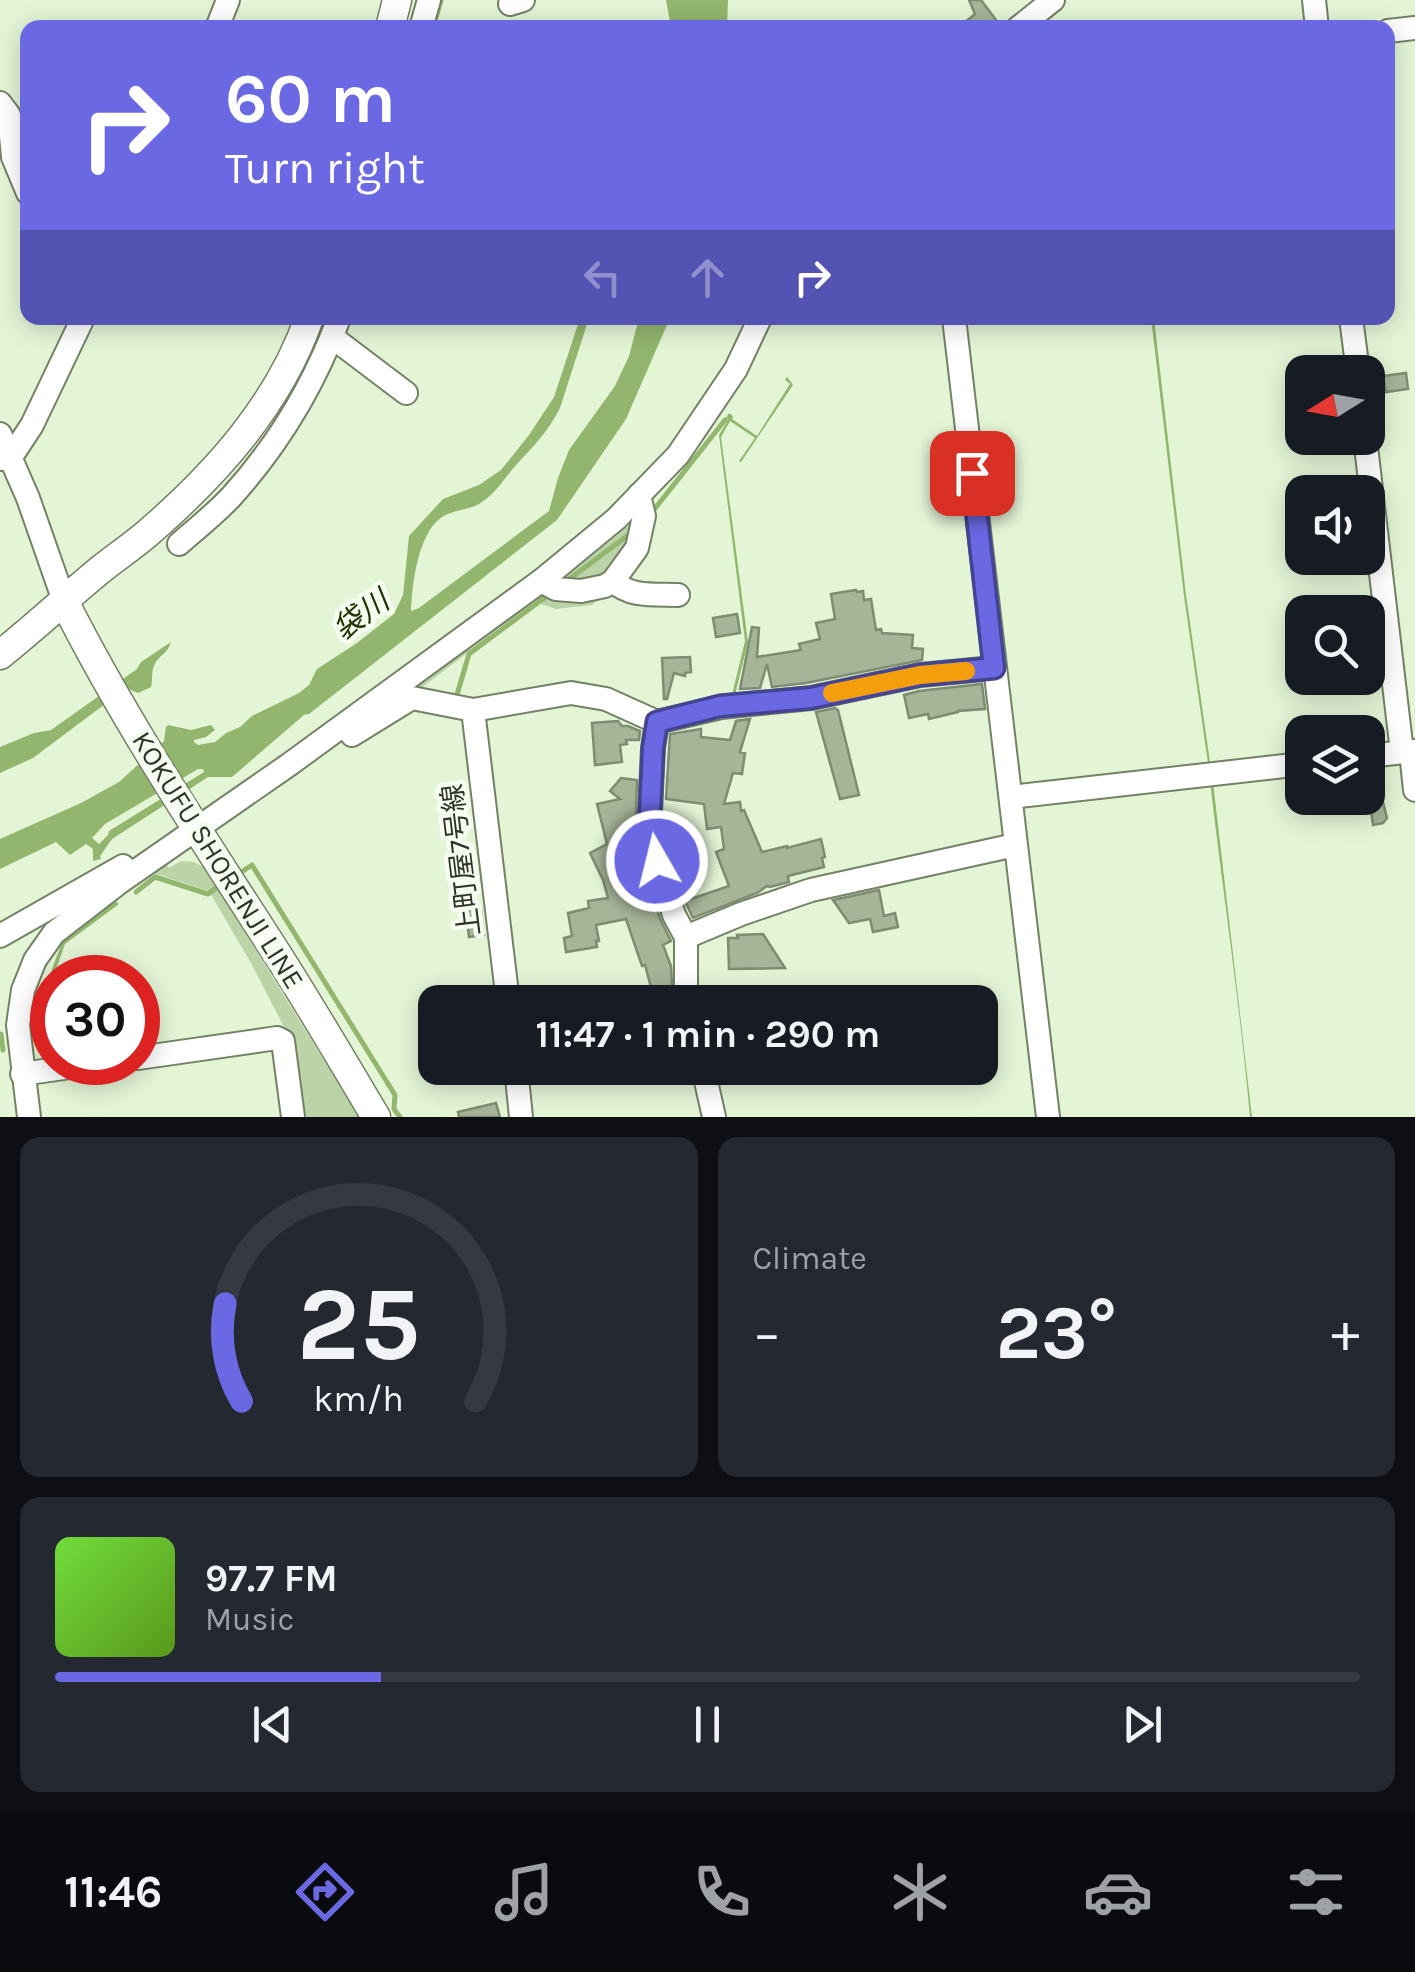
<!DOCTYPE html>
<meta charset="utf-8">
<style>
:root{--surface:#171b24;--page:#242831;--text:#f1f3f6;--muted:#9ea1a6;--line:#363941;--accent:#6a68e2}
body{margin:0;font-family:Karla,"Noto Sans JP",sans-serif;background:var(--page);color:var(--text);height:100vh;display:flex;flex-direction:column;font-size:38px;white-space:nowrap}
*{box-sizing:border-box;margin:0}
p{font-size:32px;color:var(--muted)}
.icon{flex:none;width:55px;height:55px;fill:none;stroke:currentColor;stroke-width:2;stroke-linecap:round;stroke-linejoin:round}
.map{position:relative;height:1117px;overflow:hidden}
.details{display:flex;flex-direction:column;gap:20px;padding:20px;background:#0d0f14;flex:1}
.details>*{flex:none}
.banner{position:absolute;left:20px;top:20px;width:1375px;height:305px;border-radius:20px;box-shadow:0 5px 25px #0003;background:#6a68e2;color:#fff;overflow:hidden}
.needle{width:65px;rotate:259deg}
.buttons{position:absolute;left:1285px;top:355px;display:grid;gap:20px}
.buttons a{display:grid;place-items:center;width:100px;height:100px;border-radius:20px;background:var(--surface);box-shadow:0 5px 25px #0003;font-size:50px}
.speed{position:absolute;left:30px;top:955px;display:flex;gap:20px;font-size:50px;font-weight:700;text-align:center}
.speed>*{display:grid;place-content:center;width:130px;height:130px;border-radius:50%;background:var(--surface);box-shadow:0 5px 25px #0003;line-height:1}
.speed .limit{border:15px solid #d22;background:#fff;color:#111}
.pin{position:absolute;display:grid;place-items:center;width:85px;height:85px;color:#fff;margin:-42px;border-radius:20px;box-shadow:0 5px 15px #0006}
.me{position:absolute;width:110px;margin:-55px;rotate:352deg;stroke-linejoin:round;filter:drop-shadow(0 0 8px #0008)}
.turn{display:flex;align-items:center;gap:35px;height:210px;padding:0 40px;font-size:45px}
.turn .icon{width:130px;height:130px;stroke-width:2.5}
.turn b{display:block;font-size:70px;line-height:85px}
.lanes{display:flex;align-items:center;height:95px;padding:0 40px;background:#0003;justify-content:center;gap:50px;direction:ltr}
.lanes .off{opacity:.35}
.big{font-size:75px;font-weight:700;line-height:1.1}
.details .widget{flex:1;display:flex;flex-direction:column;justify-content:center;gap:15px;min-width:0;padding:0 35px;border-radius:20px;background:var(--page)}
.details .dial{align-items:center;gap:0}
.dial svg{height:260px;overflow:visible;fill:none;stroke:var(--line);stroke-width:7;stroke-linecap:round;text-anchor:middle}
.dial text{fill:var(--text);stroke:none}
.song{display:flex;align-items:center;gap:30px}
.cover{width:120px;height:120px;border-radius:15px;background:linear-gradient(135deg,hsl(100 70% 55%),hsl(90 70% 35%))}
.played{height:10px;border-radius:5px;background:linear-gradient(90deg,var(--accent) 25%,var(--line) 25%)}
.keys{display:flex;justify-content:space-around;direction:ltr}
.heat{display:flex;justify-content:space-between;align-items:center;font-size:55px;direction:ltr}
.details .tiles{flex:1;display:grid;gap:20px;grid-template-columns:1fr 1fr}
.widget:last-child{grid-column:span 2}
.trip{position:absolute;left:418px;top:985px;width:580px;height:100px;border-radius:20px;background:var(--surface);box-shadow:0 5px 25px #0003;font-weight:700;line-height:100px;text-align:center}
.menu{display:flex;height:160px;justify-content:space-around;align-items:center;background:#090b0e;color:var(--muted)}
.menu .icon{width:70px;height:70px}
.menu .active{color:var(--accent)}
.menu b{font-size:45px;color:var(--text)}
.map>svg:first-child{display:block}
.green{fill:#bbd3a6}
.water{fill:#92b66e;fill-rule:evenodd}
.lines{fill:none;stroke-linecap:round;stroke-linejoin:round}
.stream{stroke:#92b66e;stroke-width:5}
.building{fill:#a6b598;stroke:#7e8d71;stroke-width:2.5}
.minor-casing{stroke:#738165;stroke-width:26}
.major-casing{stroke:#738165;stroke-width:31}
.minor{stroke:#fff;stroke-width:22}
.major{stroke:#fff;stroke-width:28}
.route-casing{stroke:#454493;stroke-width:25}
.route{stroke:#6a68e2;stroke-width:18}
.slow{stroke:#f59e0b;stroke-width:18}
.labels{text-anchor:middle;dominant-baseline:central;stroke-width:9;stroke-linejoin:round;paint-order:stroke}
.street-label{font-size:28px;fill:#2e3428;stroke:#f7fef1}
.water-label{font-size:30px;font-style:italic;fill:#203500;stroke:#f7fef1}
</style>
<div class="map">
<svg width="1415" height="1117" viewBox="0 0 1415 1117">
<rect width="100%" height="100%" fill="#e4f5d6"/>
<!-- green -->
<g class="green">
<polygon points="634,521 639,521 611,577 556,585"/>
<polygon points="538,586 612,589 592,605 556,609 535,602 417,691 405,693"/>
<polygon points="181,861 194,862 205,868 359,1117 296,1117 284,1027 251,963 209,891 153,873 166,864 169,868"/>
</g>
<!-- water -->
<g class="water">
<polygon points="666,0 728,0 727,27 671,27"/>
<path d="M580 318H589L560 408C549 430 534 446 517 464 505 477 496 494 479 504 468 510 453 510 442 517 418 533 412 584 411 611L419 608 549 511 558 478 569 450 615 386 629 356 639 318H670L626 419 557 520 309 714 304 715 232 777H208L112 839 100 856 101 859 93 861V849L86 844 70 855 56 842 0 869V839L81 803 119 782 164 741 166 727 168 725 191 730 211 725 215 730 206 737 194 740V742L198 745 215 742 226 733 240 727 252 716 299 693 309 685 317 669 357 643 394 614 403 595 409 536 443 499 479 485 501 470 529 435 554 397ZM198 769H203L204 772 109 831 108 835 99 844 92 838 105 824Z"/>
<polygon points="1151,318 1154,318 1186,595 1211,769 1209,770 1184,596"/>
<polygon points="787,377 793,385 741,462 739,461 755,438 730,421 721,437 748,642 735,695 732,695 745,641 719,435 728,420 726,418 729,413 733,416 732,419 757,436 790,384 785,380"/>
<path d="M171 642C168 654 158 655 154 666 151 672 153 681 151 687L138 693 129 689 105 704 33 758 0 773V747L34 733 51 730 137 669 141 662Z"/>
<path d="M1210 782H1213L1252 1117H1250C1240 1005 1223 893 1210 782Z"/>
<polygon points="116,901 119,904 65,944 34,1031 30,1030 62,942"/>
</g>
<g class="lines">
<!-- stream -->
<g class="stream">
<polyline points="433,28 441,0"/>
<polyline points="1368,379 1375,435"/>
<polyline points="653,511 725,420"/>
<polyline points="568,580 631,533"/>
<polyline points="456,698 469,654 551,593"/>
<polyline points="243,871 252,865 395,1095 394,1109 400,1117"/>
<polyline points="136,892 155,877 208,894 216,888"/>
<polyline points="1,1034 3,1050"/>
</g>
</g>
<!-- building -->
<g class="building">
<polygon points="969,0 981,0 1002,28 958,28 975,14"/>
<polygon points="1406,373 1408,389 1386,392 1383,376"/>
<polygon points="856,590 857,592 863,591 864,600 871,599 876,630 881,629 882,633 913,635 912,648 923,649 922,660 806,683 772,687 767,664 760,688 740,689 752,627 759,628 757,657 801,650 799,644 820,639 816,623 835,619 831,594"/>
<polygon points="737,614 740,633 716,637 713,618"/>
<polygon points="690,657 691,672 685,673 685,676 674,673 667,699 664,699 662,658"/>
<polygon points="982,684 985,709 958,711 958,712 929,719 928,714 909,718 904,695 919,691"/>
<polygon points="835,708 838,710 859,795 840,799 816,712"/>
<polygon points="750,719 740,752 745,753 742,774 733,773 724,804 740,802 741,811 744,810 762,852 787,846 787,848 821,839 825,857 822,858 824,867 788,876 789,882 770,887 767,886 757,893 693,918 685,901 729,886 716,852 724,849 721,827 707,829 704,804 666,799 670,734 701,729 701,737 730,740 736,721"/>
<polygon points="618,721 622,726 628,726 640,731 639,740 626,740 627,744 620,745 622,762 595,765 592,723"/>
<polygon points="621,778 637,780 635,838 660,919 671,941 663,945 671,966 673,1002 655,1002 645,965 642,966 626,919 596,925 599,941 596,941 597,947 566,952 564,938 572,936 568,913 589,908 588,901 608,898 603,880 590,853 607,844 597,804 620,799 610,791"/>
<polygon points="1380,790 1387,818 1383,823 1373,825 1368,791"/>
<polygon points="879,890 884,916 895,913 898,927 873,932 870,919 849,923 833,900"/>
<polygon points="481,909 484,935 469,937 466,911"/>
<polygon points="763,934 785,968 729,969 728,938 738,938 737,935"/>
<polygon points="738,987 740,1002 709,1002 707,992"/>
<polygon points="496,1103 500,1117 459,1117 458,1112"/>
</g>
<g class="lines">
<defs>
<g id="minor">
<polyline points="1314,0 1317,28"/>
<polyline points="510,4 523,0"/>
<polyline points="217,28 228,0"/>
<polyline points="421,28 429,0"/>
<polyline points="1018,28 1053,0"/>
<polyline points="1388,31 1415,28"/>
<polyline points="0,103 9,115 13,157 28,193"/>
<polyline points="954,318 1048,1117"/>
<polyline points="1351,318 1358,372"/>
<polyline points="332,337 406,393"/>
<polyline points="0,434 28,498 64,601"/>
<polyline points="1365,438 1402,752"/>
<polyline points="2,459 11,457 32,425 83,318"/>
<path d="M179 544C196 529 215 514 231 497 278 445 315 383 339 318"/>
<polyline points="541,581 556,589 581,591 605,586 613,581 637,548 644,516 639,495"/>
<path d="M613 581C631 598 655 594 678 595"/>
<polyline points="473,710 508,1002"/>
<polyline points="657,722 653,748 649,834 674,915 686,937 686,991 688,1002"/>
<polyline points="352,735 412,698 473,710 571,693 606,699 657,722 721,707 811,698 920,675 994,668"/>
<polyline points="1411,752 1415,790"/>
<polyline points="1368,756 1414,751"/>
<polyline points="1011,797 1302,764"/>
<polyline points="0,936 123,866"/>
<polyline points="686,937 741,914 811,890 1015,845"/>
<polyline points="138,1058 277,1038 283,1041 293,1117"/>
<polyline points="516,1068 521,1117"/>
<polyline points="703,1068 714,1117"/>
<polyline points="22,1074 105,1062"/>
<polyline points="29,1117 18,1025 23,990 35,960 54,933 120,882 290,764 542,580 616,519 678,455 736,369 760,318"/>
</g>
<g id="major">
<polyline points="390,28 397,0"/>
<path d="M64 601C127 726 206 843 281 960 314 1012 345 1065 376 1117"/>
<path d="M0 655C34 628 66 598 100 570 116 557 133 546 149 532 217 473 279 404 309 318"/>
</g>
</defs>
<!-- minor casing -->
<use href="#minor" class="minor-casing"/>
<!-- major casing -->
<use href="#major" class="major-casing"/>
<!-- minor -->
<use href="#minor" class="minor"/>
<!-- major -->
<use href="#major" class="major"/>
</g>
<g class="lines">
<defs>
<polyline id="route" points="657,861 649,834 653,748 657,722 720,706 811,698 920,675 994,668 972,473"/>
</defs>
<!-- route casing -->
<use href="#route" class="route-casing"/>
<!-- route -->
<use href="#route" class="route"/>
<!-- slow -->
<polyline class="slow" points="832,693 920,675 966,671"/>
</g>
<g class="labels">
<!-- street labels -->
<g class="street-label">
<text transform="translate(218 860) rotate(58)">KOKUFU SHORENJI LINE</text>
<text transform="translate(461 860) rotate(-97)">上町屋7号線</text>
</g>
<!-- water labels -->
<g class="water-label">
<text transform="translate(361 615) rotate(-36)">袋川</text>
</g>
</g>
</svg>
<div class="buttons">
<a><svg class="needle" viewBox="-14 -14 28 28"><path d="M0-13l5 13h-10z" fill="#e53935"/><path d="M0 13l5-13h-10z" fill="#9ea1a6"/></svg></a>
<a><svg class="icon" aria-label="sound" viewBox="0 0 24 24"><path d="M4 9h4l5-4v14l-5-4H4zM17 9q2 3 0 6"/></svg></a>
<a><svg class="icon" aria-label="search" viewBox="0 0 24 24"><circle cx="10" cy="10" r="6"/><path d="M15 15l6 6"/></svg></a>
<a><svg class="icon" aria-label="layers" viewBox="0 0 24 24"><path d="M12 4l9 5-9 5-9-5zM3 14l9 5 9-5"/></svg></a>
</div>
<div class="speed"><div class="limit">30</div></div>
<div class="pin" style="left:972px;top:473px;background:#d93025"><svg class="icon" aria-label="arrive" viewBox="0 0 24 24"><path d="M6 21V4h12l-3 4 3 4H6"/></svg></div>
<svg class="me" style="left:657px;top:861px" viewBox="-20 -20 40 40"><circle r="17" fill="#6a68e2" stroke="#fff" stroke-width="3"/><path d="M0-11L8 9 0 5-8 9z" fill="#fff"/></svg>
<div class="trip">11:47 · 1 min · 290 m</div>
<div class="banner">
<div class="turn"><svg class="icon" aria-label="right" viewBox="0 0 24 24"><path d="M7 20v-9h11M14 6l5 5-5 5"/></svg><div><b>60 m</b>Turn right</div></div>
<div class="lanes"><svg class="icon off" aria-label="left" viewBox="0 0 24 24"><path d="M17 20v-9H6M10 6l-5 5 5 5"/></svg><svg class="icon off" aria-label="ahead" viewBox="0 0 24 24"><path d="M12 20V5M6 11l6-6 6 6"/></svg><svg class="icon" aria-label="right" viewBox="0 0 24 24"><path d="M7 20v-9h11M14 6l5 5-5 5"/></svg></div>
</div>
</div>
<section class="details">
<div class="tiles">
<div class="widget dial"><svg viewBox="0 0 100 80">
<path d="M14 69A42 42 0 1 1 86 69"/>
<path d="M14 69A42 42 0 0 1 9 39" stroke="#6a68e2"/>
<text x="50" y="56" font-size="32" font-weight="700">25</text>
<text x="50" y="72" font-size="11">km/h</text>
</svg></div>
<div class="widget"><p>Climate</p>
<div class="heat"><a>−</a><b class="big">23°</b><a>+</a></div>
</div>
<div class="widget">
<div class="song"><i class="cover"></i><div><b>97.7 FM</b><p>Music</p></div></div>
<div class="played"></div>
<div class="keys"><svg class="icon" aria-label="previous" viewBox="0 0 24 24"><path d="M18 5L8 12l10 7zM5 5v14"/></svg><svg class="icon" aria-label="pause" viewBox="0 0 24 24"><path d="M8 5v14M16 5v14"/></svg><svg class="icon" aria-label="next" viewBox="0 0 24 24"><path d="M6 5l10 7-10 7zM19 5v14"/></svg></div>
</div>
</div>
</section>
<nav class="menu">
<b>11:46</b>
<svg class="icon active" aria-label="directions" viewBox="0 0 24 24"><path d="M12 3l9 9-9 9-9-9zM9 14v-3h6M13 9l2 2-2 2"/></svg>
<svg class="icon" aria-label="music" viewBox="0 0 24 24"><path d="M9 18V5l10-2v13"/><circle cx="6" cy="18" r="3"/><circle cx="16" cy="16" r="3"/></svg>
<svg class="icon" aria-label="phone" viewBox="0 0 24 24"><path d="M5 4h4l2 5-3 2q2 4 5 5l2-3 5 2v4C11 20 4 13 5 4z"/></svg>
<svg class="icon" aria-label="climate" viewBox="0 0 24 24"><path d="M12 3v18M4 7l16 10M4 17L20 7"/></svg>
<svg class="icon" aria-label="car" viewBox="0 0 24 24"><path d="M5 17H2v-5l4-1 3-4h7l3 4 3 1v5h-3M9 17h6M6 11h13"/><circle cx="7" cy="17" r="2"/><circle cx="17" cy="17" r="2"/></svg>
<svg class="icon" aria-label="filters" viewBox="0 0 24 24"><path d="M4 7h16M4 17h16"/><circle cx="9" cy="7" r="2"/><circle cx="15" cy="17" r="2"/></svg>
</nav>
